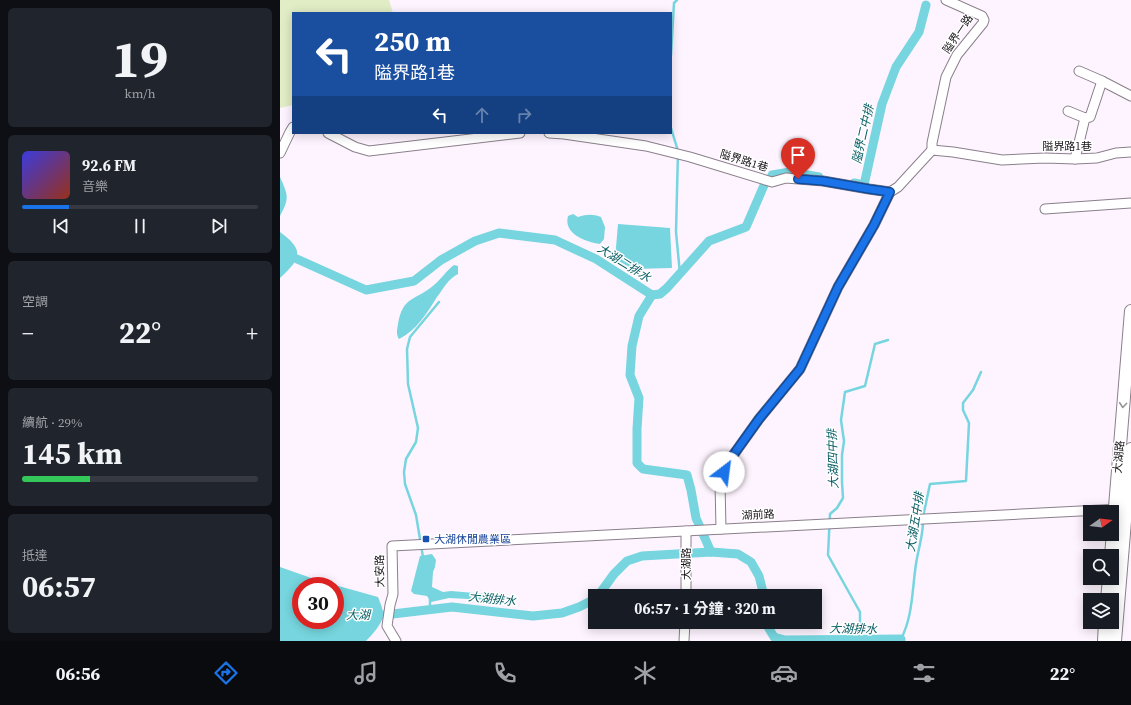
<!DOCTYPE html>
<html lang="zh-TW">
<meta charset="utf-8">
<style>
:root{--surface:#171b24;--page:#20242c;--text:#f1f3f6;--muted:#9ea1a6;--line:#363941;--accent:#1a73e8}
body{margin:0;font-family:"Source Serif 4","Noto Sans TC",serif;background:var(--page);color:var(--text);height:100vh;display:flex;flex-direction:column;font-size:15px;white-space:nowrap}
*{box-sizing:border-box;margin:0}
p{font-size:13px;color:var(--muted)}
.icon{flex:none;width:22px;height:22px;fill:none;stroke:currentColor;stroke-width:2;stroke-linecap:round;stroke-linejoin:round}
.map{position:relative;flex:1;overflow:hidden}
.side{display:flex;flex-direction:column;gap:8px;padding:8px;background:#0d0f14;width:280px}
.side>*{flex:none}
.hud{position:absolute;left:12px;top:12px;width:380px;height:122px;border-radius:0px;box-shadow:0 2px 10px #0003;background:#1a4fa0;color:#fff;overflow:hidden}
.needle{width:26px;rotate:76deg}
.buttons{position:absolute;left:803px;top:505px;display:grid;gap:8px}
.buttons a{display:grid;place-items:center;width:36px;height:36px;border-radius:0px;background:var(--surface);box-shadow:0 2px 10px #0003;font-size:20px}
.speed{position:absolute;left:12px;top:577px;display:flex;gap:8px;font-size:20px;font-weight:700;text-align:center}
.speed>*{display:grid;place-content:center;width:52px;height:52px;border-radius:50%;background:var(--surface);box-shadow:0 2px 10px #0003;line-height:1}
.speed .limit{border:6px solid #d22;background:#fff;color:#111}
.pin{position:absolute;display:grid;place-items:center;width:34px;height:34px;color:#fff;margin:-41px -17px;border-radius:50% 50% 50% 0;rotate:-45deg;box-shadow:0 0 4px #0007}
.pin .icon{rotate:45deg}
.me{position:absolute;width:44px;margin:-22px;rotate:30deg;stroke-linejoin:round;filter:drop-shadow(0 0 3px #0008)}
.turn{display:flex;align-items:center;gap:14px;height:84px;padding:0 16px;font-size:18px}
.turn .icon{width:52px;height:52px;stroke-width:2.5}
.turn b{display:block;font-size:28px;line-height:34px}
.lanes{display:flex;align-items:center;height:38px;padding:0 16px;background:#0003;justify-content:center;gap:20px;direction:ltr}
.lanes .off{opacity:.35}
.big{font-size:30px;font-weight:700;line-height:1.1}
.side .widget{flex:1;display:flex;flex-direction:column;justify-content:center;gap:6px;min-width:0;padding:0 14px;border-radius:6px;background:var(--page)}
.side .dial{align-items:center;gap:0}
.dial b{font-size:52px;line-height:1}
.song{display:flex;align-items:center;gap:12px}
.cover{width:48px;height:48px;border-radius:6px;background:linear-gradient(135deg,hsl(240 70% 55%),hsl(10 70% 35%))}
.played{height:4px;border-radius:2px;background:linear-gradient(90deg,var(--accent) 20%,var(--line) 20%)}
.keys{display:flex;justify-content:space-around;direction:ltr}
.heat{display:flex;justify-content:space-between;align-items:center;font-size:22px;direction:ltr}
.charge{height:6px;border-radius:3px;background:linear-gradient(90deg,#34c759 29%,var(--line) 0)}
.trip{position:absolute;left:308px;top:589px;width:234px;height:40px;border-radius:0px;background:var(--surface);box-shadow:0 2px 10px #0003;font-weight:700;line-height:40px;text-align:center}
.menu{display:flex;height:64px;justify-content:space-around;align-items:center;background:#090b0e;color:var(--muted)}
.menu .icon{width:28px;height:28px}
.menu .selected{color:var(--accent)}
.menu b{font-size:18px;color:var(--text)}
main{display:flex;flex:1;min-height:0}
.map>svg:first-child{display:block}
.green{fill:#e1edc5}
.water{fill:#76d5de;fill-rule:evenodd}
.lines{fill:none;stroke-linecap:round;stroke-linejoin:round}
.stream{stroke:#76d5de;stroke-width:2.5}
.canal{stroke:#76d5de;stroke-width:9}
.minor-casing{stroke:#8a7f8b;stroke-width:11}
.major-casing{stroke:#8a7f8b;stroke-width:14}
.minor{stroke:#fff;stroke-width:9}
.major{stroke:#fff;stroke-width:12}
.oneway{stroke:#979597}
.route-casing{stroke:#114b97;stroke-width:10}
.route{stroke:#1a73e8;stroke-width:7}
.transit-dot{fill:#1a4fb4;stroke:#fff;stroke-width:1.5}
.labels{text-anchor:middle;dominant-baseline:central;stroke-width:3;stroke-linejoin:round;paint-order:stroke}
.street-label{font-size:11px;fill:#181418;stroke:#fff}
.transit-label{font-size:11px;fill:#164399;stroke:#fff;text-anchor:start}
.water-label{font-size:12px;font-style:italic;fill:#065d63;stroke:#fff}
</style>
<main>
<section class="side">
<div class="widget dial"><b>19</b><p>km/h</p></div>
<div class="widget">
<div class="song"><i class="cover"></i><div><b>92.6 FM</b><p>音樂</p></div></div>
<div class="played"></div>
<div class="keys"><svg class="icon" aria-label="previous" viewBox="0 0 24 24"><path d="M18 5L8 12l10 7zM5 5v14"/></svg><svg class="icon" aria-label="pause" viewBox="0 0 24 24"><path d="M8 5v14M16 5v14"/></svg><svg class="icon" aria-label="next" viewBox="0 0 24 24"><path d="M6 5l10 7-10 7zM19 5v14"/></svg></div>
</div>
<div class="widget"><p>空調</p>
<div class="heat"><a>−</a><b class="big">22°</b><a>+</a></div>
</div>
<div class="widget"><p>續航 · 29%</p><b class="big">145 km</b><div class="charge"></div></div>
<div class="widget"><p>抵達</p><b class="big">06:57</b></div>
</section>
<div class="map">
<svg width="851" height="641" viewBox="0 0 851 641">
<rect width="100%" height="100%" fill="#fef4ff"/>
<!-- green -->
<polygon class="green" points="0,0 109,0 113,13 13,13 13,105 0,108"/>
<!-- water -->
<g class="water">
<path d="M0 177C8 195 10 198 0 216Z"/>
<path d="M293 214 298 217C307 214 313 214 321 217L325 227 324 239 320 244C306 242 283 234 288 216Z"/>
<polygon points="338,224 390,228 392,268 353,269 335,259"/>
<path d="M0 232C5 236 11 240 14 245 24 258 9 269 0 278Z"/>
<path d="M174 265 178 266V274C168 279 164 288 157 297 147 313 136 331 119 339 116 334 117 330 118 324 123 295 136 301 154 285 162 278 166 271 174 265Z"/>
<polygon points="152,554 156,560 155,567 153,572 152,587 163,592 171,591 206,594 209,598 208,600 169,598 151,602 147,596 134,594 131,591 140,556"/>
<path d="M0 567 37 580 98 597C100 602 104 611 103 616 102 624 92 635 86 641H0ZM21 586H55V620H21Z"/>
</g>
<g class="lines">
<!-- stream -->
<g class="stream">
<polyline points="391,55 394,3 397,0"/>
<polyline points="391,128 398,151 396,232 400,274"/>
<polyline points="643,517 650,484 686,481 689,423 683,410 683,403 693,390 701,372"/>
<polyline points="143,557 136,515 125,484 124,472 126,459 136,442 138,428 128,384 127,349 130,337 159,302"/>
<polyline points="150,610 150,597"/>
<polyline points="580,639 580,612 548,555 550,514 557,508 563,498 562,482 562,455 564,441 561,420 565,392 585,386 595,344 608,340"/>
<path d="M621 639C633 616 632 590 636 564 638 550 643 536 643 522"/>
</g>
<!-- canal -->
<g class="canal">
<polyline points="492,175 510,172 539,177"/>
<polyline points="574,183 584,185 602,104 616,67 639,32 646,5"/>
<polyline points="17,259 86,290 134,281 161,260 195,241 219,233 275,240 316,259 372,295"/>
<polyline points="372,295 359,316 352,346 350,375 359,398 357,429 357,463 363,469 407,475 411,490 416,518 431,552"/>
<polyline points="372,295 380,294 387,288 429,241 466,227 485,183"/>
<polyline points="318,596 334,574 347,561 362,556 431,552 458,554 471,562 479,576 484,596"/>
<polyline points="104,615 172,607 253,616 282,613 299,607 315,599"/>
<polyline points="487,622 488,627 494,637 505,640 621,639 621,641"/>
</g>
<defs>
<g id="minor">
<polyline points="799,71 822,81 851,96"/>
<polyline points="788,111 805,118"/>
<polyline points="48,133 75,147 89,151 240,133"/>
<polyline points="269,133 284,134 366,146 410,157 492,182 506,178 543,181 589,189 610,192 618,187 652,150 673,152 722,160 765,158 795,159 817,158 836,153 851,152"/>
<polyline points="652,150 652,143 666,77 677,55 703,23 704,20 702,16 666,0"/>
<polyline points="0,153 10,132 13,127"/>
<polyline points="795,159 805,118 810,117 822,81"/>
<polyline points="765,209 851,203"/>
<polyline points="441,529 440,482 449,461 479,419 520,369 558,287 594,225 610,192"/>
<polyline points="406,596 406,531"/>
<polyline points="116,641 107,626 110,605 113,594 112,546 840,509"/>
<polyline points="404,641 405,622"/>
</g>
<g id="major">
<polyline points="831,556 851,311"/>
<polyline points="827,600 829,578"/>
<polyline points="824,641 825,622"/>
<polyline points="835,641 851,449"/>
</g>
</defs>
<!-- minor casing -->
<use href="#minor" class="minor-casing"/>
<!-- major casing -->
<use href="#major" class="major-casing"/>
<!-- minor -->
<use href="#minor" class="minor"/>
<!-- major -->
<use href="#major" class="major"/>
</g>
<!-- one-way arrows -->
<defs><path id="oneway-chevron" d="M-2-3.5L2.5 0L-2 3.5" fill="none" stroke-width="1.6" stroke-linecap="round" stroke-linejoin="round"/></defs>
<use class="oneway" href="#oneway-chevron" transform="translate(843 405) rotate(95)"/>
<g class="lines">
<defs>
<polyline id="route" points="444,472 449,461 479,419 520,369 558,287 594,225 610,192 589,189 543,181 518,179"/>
</defs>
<!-- route casing -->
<use href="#route" class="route-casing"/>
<!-- route -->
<use href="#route" class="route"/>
</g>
<!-- markers -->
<rect class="transit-dot" x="142" y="535" width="8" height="8" rx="2"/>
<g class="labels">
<!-- street labels -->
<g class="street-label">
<text transform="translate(678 34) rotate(-56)">隘界一路</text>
<text x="787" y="146">隘界路1巷</text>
<text transform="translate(464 161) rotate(17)">隘界路1巷</text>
<text transform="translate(839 457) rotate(-85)">大湖路</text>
<text transform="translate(478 515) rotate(-3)">湖前路</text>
<text transform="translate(406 564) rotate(-90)">大湖路</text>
<text transform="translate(100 571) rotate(-91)">大安路</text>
</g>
<!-- transit labels -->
<g class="transit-label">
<text x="154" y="539">大湖休閒農業區</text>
</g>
<!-- water labels -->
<g class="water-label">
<text transform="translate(583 134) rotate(-77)">隘界二中排</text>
<text transform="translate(344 263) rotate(32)">大湖二排水</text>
<text transform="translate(553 459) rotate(-92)">大湖四中排</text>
<text transform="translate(635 522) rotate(-81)">大湖五中排</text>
<text transform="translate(212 599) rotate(6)">大湖排水</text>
<text x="78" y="615">大湖</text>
<text transform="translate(573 629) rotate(1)">大湖排水</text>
</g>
</g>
</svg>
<div class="buttons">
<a><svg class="needle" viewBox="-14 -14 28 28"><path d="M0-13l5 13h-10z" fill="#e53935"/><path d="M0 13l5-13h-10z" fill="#9ea1a6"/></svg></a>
<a><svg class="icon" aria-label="search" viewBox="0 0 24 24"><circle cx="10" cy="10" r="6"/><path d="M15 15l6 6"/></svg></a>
<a><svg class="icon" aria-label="layers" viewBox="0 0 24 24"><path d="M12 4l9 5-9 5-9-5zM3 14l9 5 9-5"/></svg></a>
</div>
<div class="speed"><div class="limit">30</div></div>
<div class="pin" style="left:518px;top:179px;background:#d93025"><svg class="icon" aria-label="arrive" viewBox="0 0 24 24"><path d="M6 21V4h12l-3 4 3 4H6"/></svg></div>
<svg class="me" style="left:444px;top:472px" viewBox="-20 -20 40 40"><circle r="19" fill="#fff"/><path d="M0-13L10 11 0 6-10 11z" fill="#1a73e8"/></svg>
<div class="trip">06:57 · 1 分鐘 · 320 m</div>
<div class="hud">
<div class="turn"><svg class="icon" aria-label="left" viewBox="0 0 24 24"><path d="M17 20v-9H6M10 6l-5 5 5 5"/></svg><div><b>250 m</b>隘界路1巷</div></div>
<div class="lanes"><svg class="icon" aria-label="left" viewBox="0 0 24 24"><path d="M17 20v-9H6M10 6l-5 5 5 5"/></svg><svg class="icon off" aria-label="ahead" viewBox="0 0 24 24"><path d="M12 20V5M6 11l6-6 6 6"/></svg><svg class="icon off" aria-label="right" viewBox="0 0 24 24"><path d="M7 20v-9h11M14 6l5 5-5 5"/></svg></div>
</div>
</div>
</main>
<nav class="menu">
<b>06:56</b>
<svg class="icon selected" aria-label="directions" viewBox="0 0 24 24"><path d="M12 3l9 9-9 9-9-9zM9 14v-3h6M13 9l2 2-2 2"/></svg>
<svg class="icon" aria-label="music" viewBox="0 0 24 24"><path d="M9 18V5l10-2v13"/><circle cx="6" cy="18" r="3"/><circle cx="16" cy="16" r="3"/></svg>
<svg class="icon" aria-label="phone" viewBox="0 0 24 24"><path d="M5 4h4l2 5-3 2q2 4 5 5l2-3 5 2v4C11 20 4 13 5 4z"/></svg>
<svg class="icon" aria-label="climate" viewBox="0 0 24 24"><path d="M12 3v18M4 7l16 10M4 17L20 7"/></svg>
<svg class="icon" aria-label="car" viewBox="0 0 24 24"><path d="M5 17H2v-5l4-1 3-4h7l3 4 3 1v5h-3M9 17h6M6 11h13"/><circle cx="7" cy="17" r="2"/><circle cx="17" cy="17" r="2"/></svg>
<svg class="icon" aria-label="filters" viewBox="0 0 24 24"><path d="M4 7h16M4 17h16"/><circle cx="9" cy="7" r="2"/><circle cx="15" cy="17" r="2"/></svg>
<b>22°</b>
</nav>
